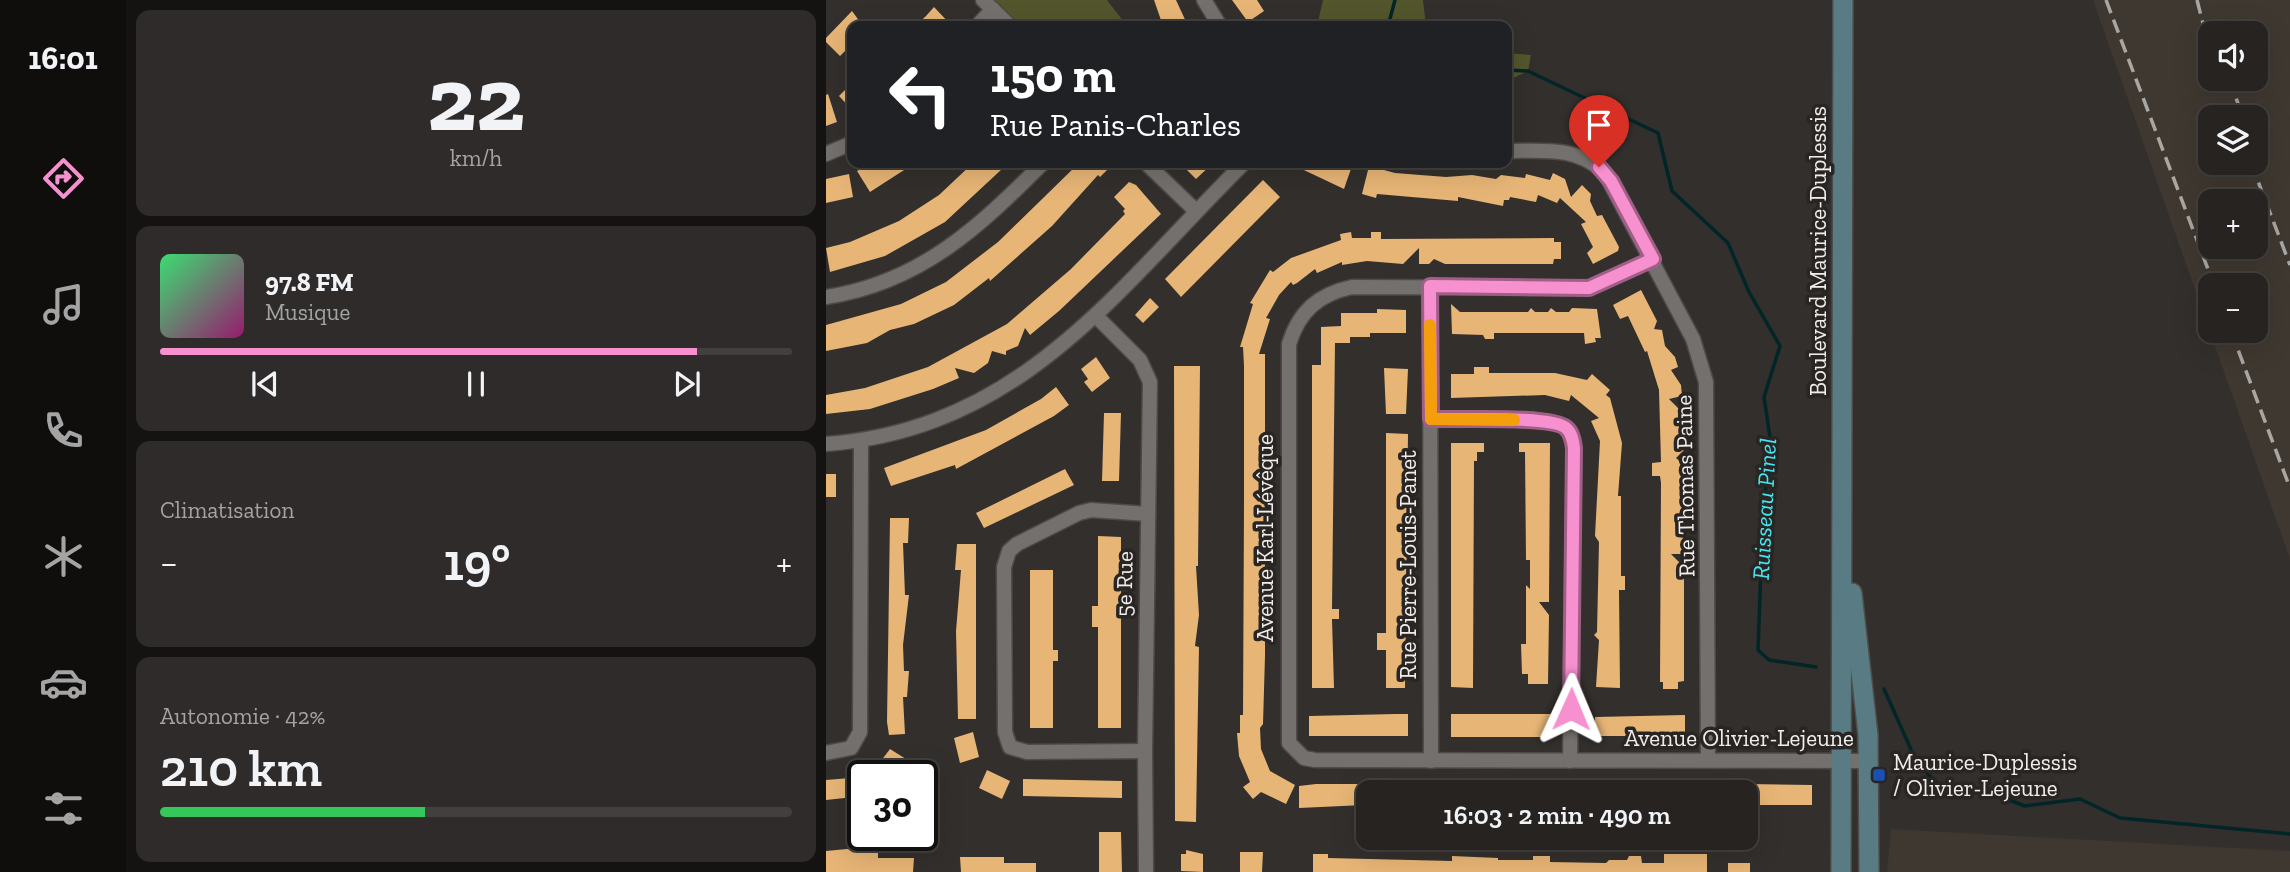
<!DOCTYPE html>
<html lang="fr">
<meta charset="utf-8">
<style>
:root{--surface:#262321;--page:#2e2b2a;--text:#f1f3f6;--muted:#a4a4a5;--line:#42403f;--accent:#f790ce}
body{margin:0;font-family:"Zilla Slab",serif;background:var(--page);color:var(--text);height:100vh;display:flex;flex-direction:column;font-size:26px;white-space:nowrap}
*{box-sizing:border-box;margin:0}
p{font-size:23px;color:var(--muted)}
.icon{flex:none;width:38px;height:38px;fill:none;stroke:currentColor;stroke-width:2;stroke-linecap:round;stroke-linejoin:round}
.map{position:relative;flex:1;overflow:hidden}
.panel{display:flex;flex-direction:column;gap:10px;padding:10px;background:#151312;width:700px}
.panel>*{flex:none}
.guide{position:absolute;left:21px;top:21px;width:665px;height:147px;border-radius:14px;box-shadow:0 7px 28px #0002,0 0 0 2px var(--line);background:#202124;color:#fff;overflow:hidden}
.tools{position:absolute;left:1372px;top:21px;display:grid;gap:14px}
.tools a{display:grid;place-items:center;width:70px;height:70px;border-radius:14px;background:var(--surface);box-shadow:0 7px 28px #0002,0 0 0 2px var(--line);font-size:35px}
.speed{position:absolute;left:21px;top:760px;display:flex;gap:14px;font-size:35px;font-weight:700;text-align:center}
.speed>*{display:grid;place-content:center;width:91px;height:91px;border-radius:50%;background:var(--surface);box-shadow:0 7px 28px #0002,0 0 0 2px var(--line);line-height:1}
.speed .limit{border:4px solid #111;border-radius:10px;background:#fff;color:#111}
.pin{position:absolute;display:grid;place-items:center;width:60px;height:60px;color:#fff;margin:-72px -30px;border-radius:50% 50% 50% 0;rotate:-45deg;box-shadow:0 0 7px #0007}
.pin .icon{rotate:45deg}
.me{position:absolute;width:77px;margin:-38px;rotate:1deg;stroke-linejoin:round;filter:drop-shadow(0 0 5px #0008)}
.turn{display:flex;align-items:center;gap:24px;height:147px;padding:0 28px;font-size:32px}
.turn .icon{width:91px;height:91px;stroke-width:2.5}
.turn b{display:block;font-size:49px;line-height:60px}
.big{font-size:52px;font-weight:600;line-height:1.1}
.panel .tile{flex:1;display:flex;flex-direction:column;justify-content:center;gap:10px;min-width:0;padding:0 24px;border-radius:14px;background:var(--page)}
.panel .dial{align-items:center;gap:0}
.dial b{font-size:91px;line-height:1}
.song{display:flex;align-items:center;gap:21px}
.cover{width:84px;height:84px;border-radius:10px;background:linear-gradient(135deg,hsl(140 70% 55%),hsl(320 70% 35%))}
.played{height:7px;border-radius:4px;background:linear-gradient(90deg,var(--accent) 85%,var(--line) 85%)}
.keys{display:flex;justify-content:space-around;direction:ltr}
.heat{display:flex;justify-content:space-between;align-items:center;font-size:38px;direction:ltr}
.charge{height:10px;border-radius:5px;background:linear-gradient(90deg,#34c759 42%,var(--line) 0)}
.trip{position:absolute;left:530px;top:780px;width:402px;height:70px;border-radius:14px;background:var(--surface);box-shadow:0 7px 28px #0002,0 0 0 2px var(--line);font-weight:600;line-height:70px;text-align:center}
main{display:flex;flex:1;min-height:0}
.dock{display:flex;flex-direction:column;width:126px;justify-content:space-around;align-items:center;background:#0f0e0d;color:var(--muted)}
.dock .icon{width:49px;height:49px}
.dock .active{color:var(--accent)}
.dock b{font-size:32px;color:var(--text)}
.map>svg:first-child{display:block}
.built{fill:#3f3830;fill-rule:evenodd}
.green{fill:#53552c}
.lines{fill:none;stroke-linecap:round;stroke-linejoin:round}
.stream{stroke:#022528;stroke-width:3.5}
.building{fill:#e7b576}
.street-casing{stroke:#4d4b48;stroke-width:17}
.secondary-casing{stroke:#4d4b48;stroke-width:22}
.street{stroke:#73706d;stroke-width:14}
.secondary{stroke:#597b83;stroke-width:19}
.rail{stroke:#a9a7a4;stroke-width:3.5;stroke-dasharray:14 7;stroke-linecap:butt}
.route-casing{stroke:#a15e86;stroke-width:18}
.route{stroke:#f790ce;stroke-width:12}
.slow{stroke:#f59e0b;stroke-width:12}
.transit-dot{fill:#1a4fb4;stroke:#282522;stroke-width:2.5}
.labels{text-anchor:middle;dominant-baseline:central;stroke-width:7;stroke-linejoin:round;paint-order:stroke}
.street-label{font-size:23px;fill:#f0eeec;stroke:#282522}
.poi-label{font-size:23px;fill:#f0eeec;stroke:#282522;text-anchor:start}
.water-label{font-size:24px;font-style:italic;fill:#45e5f2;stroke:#282522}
</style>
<main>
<nav class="dock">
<b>16:01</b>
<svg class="icon active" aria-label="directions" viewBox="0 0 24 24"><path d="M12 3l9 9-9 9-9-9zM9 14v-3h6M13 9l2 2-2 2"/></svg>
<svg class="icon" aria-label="music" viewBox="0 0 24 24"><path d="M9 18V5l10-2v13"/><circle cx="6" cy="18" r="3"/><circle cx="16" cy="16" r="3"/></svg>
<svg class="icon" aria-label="phone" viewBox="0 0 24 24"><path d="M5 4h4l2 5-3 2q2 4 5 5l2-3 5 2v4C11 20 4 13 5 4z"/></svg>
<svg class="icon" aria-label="climate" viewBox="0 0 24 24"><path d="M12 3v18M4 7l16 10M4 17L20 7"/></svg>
<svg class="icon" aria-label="car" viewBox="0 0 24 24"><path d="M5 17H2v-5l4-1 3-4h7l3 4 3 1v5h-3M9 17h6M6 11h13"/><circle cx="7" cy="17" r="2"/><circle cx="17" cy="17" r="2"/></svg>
<svg class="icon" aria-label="filters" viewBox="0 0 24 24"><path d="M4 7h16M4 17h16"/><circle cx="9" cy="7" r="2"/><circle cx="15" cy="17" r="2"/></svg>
</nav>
<section class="panel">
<div class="tile dial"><b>22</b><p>km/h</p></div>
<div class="tile">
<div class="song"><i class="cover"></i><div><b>97.8 FM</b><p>Musique</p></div></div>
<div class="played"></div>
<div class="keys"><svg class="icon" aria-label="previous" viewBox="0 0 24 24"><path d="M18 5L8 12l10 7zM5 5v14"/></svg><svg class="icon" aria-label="pause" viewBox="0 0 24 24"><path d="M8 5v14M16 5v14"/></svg><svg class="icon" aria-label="next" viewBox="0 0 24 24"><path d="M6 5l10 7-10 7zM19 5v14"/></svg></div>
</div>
<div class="tile"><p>Climatisation</p>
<div class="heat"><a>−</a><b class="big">19°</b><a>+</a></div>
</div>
<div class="tile"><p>Autonomie · 42%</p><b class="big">210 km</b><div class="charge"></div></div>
</section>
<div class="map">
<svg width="1464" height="872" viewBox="0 0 1464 872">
<rect width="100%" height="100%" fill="#322f2c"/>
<!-- built -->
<g class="built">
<path d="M1267 0H1464V559ZM1384 33H1430V79H1384ZM1384 117H1430V163H1384ZM1384 201H1430V247H1384ZM1384 285H1430V331H1384Z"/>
<polygon points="1065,829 1464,851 1464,872 1061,872"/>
</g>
<!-- green -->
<g class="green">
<polygon points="154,0 281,0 301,26 184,26"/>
<polygon points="497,0 597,0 600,26 491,26"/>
<polygon points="681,53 705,55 702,71 681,81"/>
</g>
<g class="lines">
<!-- stream -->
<g class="stream">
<polyline points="562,26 569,0"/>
<polyline points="681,70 702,71 832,133 846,191 902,243 923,292 954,346 938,397 945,444 937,512 932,650 943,660 990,667"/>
<polyline points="1058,689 1091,763 1119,791 1162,792 1199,806 1254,799 1294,818 1464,834"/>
</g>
</g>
<!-- building -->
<g class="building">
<polygon points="328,0 350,0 362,26 337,26"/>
<polygon points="406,0 431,0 438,11 422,22"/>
<polygon points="108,7 126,26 89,26 100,16"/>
<polygon points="26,11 37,26 26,26 26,44 14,56 0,42 0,38"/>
<polygon points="26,83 26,110 13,96"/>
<polygon points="2,94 11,122 0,126 0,95"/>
<polygon points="44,163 89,163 44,192 31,171"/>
<polygon points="147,163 171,163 176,169 119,222 59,256 4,272 0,248 24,242 73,221 113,195"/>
<polygon points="253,163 288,163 274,177 272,175 226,226 164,281 163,278 128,305 88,324 64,330 41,343 0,351 0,325 75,304 120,282 172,242"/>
<polygon points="354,163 387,163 370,179"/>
<polygon points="463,163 527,163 518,189"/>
<polygon points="543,166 569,173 620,177 646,175 670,179 675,175 699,178 700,174 724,180 727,173 739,179 745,197 756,185 765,194 764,201 771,216 776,215 793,247 792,251 767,264 761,253 767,247 755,224 760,222 734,198 731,203 712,195 710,202 684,197 683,200 678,200 677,206 632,197 632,201 551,194 550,198 536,194"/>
<polygon points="23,174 27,197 0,203 0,179"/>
<polygon points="437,180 454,197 355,297 339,279"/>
<polygon points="303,182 310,185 335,214 233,311 204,335 199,328 192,346 180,351 180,355 166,351 162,363 148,373 129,368 133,378 107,389 44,409 0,414 0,395 39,388 102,367 181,324 245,269 299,214 297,211 299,209 288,197"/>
<polygon points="525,232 526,238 545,238 545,232 555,232 555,239 728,238 728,242 735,242 735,259 728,259 727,264 619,264 608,259 603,264 593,264 593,248 577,264 541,261 516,265 516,262 491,273 489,269 471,283 467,285 465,282 453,295 440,318 444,319 433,354 439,354 439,656 437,724 434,728 435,749 444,771 469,785 460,804 435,792 427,799 417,787 424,782 413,756 411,733 414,733 414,715 417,715 418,504 418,366 417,347 414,347 427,304 424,303 444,270 447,272 465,258 515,240 514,234"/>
<polygon points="815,290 831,321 828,329 836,330 839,346 849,357 852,367 845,370 855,385 856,396 843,399 858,414 858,450 850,458 858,465 857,554 845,554 858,567 858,681 852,682 852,689 837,689 837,682 834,682 835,483 834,476 826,476 826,463 835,462 833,390 821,351 819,352 802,316 794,319 787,305"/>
<polygon points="324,298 333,307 317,323 309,315"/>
<polygon points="625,304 634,312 702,312 705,308 709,312 722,312 725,308 730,312 743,312 746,308 771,309 775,338 769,338 770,342 759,344 758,333 668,333 668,339 659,339 657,335 626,334"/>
<polygon points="551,309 580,310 580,333 544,333 544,337 524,337 524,343 509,343 506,609 513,609 513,619 506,619 508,688 486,688 486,365 495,365 495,327 515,326 515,313 551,313"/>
<polygon points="270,357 284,378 266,392 258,382 262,379 255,369"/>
<polygon points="348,366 374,366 372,566 370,566 373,615 369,646 373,647 370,822 349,821"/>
<polygon points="648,367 663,367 663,373 729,373 761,380 766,374 784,390 780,395 784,398 796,443 792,496 795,496 795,576 799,576 799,590 793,590 794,688 770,687 773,640 768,635 771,632 773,542 769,536 774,441 765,421 773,418 745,395 743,401 719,395 625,398 625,374 648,374"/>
<polygon points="558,368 582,369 580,414 560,414"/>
<polygon points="230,387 243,405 228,416 130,469 129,465 65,486 58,468 160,430 215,399"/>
<polygon points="278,413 295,413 293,481 276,481"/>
<polygon points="560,433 582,434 579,688 560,688 560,650 551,650 551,633 560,633"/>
<polygon points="625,443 658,443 658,452 651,452 651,461 648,461 647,688 625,687"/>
<polygon points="693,443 724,443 723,602 713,602 723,615 722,684 702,684 702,674 696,674 695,644 700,644 700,585 704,589 704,560 700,560 699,452 693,452"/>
<polygon points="239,469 248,485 158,528 150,513"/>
<rect x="0" y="474" width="10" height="23"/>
<polygon points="64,518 83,518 82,543 77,543 79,595 83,595 77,645 78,671 83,671 81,697 77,697 79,734 63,735 61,722"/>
<polygon points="272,536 295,537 295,728 272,728 272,627 266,627 266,606 272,606"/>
<polygon points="131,544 150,544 150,719 132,719 130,631 135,570 129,570"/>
<polygon points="204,570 227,570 227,650 232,650 232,661 227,661 227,728 204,728"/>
<polygon points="569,714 582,714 582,736 483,736 483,716"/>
<rect x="625" y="714" width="100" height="23"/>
<polygon points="859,715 859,736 769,736 769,717"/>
<polygon points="147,732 153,757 134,763 128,738"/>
<polygon points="64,749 80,759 68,775 57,775 48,770"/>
<polygon points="161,770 184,781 176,799 153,788"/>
<polygon points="24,778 37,778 37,796 0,800 0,780"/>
<polygon points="197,779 296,781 296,798 197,796"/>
<polygon points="490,784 538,784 538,805 473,808 473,786"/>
<polygon points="920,784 986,785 986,805 920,805"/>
<polygon points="273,832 295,832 296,872 273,872"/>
<polygon points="21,849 52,849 52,858 88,858 87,872 0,872 0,851"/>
<polygon points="360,850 377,854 377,872 355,871 355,854 360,854"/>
<polygon points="414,852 437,852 436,872 414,872"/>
<polygon points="487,854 502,854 502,858 626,861 626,856 672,858 672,860 707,860 707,856 724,856 724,862 780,863 783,860 801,860 803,856 815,856 816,863 838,863 838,854 881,854 881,872 487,872"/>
<polygon points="134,857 178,857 178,863 210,863 210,872 135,872"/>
<rect x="902" y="863" width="22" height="9"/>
</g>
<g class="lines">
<defs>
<g id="street">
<polyline points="157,0 184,26"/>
<polyline points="378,0 394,26"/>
<polyline points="151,26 167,9"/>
<path d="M681 151C717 151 751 146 779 173L867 339 880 382 882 760"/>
<polyline points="0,154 26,143"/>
<polyline points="320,163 370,211"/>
<path d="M827 259 763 288 526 287C493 294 473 311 463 344V743L478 758 489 760 1042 761"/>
<polyline points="604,286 605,761"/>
<path d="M0 297C94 283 153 227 217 163"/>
<polyline points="271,317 314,360 324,382 319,751 320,872"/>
<path d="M605 419C628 420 727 415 740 428 746 433 747 442 748 448L744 761"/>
<path d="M0 444C196 429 290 290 418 163"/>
<polyline points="319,751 201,752 184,747 179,732 178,567 183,551 191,544 253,513 265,510 322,514"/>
<polyline points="0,753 25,748 34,732 35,441"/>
</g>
<g id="secondary">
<polyline points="1026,593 1042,735 1043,872"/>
<polyline points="1015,872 1017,0"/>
</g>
</defs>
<!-- street casing -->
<use href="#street" class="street-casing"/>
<!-- secondary casing -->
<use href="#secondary" class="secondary-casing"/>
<!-- street -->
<use href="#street" class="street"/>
<!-- secondary -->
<use href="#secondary" class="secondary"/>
<!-- rail -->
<g class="rail">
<polyline points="1280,0 1388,285"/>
<polyline points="1371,0 1384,51"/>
<polyline points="1403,79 1417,117"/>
<polyline points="1425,163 1464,265"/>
<polyline points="1405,331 1464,488"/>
</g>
</g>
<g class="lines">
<defs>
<path id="route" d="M745 709 748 448C747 441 746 433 740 428 727 415 629 420 605 419L604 286 763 288 827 259 785 181 773 167"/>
</defs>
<!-- route casing -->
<use href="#route" class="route-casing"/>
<!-- route -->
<use href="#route" class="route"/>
<!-- slow -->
<polyline class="slow" points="604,325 605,419 688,420"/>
</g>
<!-- markers -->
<rect class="transit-dot" x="1046" y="768" width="14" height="14" rx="3.5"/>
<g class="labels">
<!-- street labels -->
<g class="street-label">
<text transform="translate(992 251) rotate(-90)">Boulevard Maurice-Duplessis</text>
<text transform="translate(859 486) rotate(-91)">Rue Thomas Paine</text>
<text transform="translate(439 538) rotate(-90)">Avenue Karl-Lévêque</text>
<text transform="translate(582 565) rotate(-90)">Rue Pierre-Louis-Panet</text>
<text transform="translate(298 584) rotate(-89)">5e Rue</text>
<text x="913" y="738">Avenue Olivier-Lejeune</text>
</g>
<!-- poi labels -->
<g class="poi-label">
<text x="1067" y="762">Maurice-Duplessis<tspan x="1067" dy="26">/ Olivier-Lejeune</tspan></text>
</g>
<!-- water labels -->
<g class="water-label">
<text transform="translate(938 509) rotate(-87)">Ruisseau Pinel</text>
</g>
</g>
</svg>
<div class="tools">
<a><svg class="icon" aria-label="sound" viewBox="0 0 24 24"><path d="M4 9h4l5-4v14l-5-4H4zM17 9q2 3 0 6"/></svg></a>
<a><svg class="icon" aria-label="layers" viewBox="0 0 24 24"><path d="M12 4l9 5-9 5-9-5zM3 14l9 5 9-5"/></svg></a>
<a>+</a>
<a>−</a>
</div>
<div class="speed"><div class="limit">30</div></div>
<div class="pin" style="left:773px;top:167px;background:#d93025"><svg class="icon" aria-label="arrive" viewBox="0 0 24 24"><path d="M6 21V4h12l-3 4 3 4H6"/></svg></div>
<svg class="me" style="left:745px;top:709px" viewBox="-20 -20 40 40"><path d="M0-17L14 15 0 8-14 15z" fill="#f790ce" stroke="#fff" stroke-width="4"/></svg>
<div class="trip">16:03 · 2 min · 490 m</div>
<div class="guide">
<div class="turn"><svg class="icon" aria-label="left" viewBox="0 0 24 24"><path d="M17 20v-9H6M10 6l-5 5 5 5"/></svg><div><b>150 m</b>Rue Panis-Charles</div></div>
</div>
</div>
</main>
